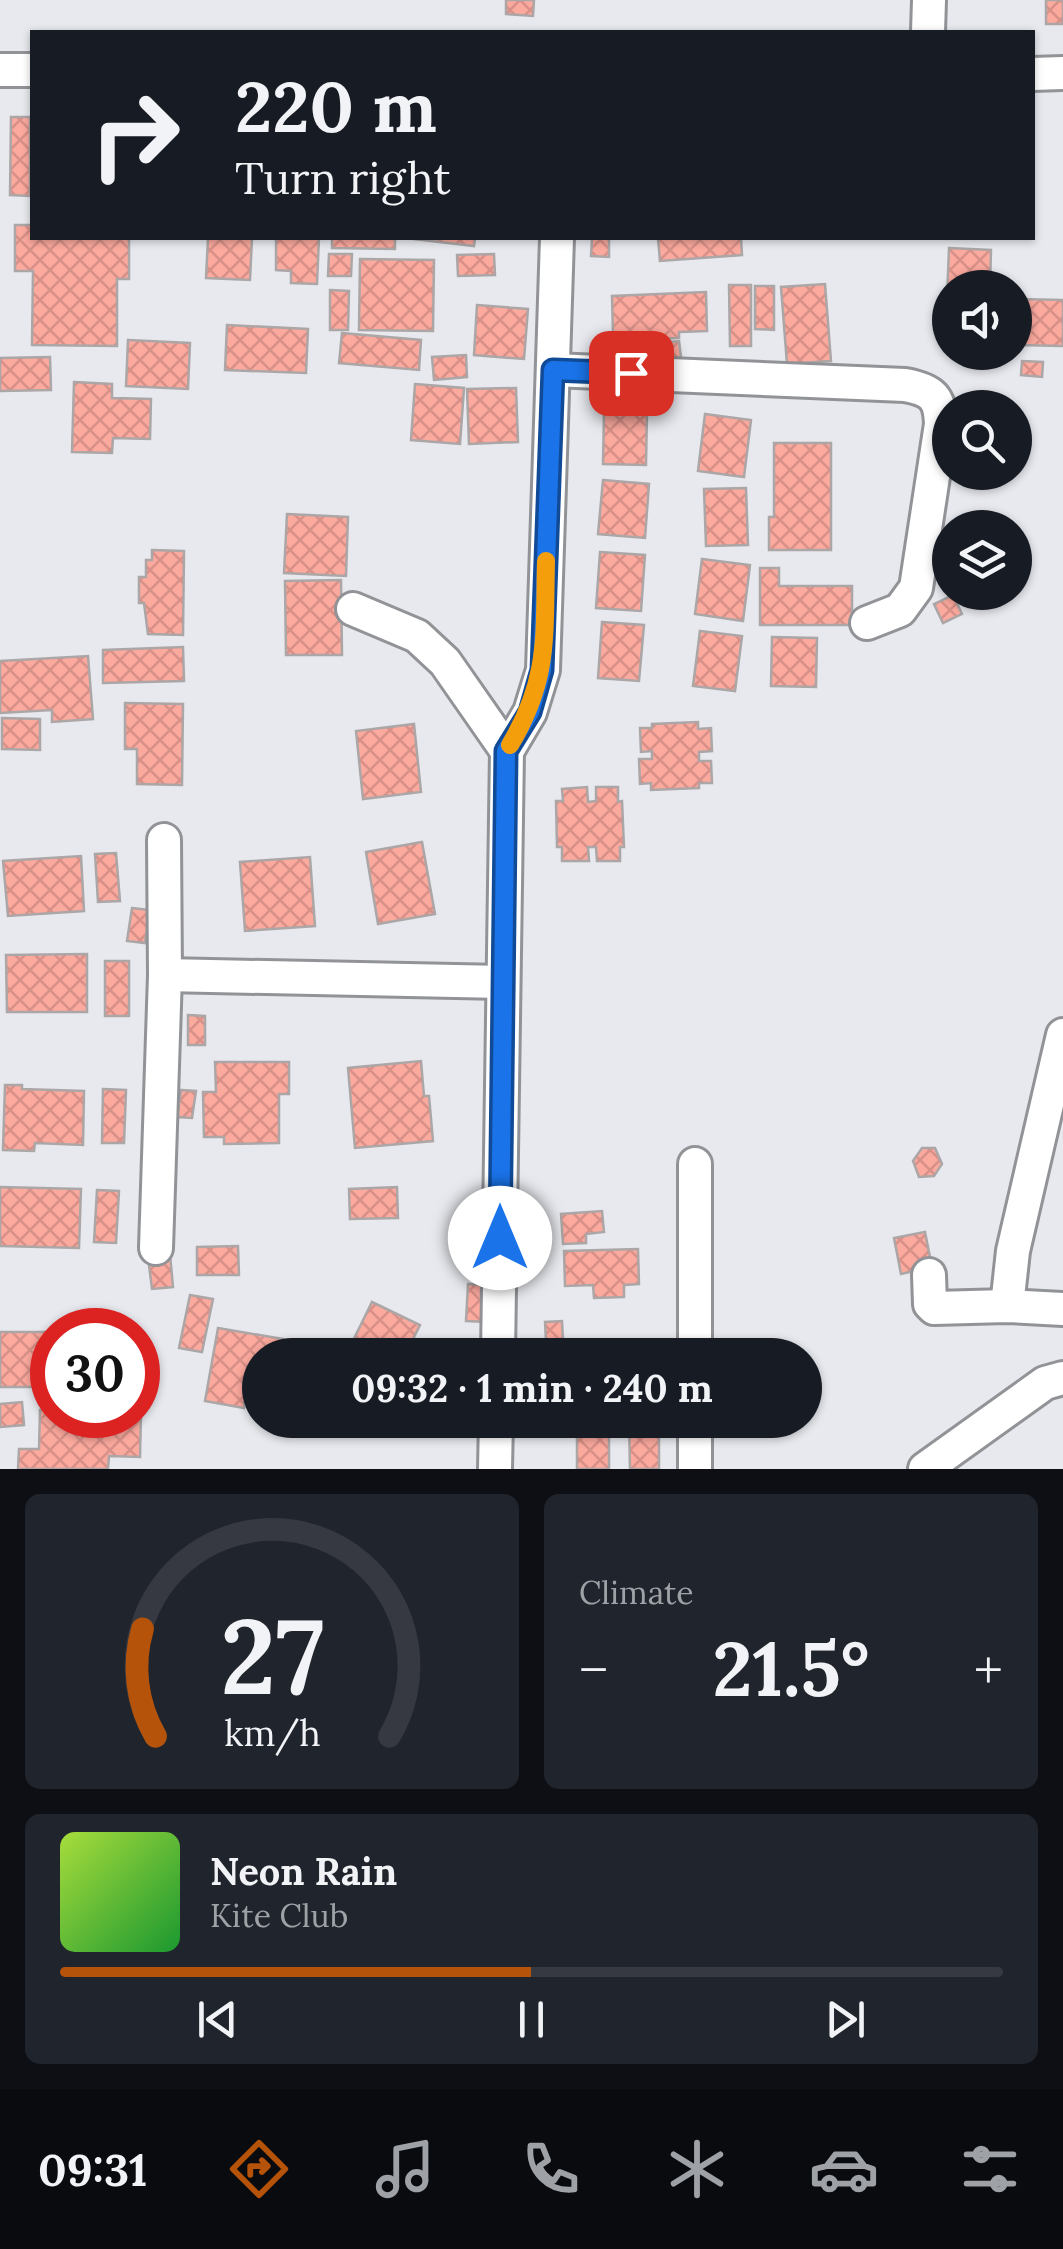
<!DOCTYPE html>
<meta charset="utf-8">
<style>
:root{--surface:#171b24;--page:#20242c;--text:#f1f3f6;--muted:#9ea1a6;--line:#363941;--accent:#b45309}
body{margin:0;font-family:Lora,serif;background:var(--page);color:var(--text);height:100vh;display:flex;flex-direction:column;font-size:38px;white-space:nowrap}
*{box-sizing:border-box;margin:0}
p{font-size:32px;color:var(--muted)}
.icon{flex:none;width:55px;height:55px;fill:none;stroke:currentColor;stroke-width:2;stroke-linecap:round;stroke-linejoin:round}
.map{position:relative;height:1469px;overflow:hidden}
.drawer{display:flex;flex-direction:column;gap:25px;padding:25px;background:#0d0f14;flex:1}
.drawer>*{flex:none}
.top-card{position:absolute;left:30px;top:30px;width:1005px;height:210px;border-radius:0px;box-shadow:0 2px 8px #0004;background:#171b24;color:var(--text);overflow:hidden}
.fabs{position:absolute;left:932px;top:270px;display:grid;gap:20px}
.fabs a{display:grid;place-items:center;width:100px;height:100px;border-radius:50%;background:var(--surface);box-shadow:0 2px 8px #0004;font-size:50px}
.speed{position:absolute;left:30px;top:1308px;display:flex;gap:20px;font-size:50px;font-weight:700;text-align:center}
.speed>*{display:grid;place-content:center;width:130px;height:130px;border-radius:50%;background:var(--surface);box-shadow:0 2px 8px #0004;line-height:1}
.speed .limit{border:15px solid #d22;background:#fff;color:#111}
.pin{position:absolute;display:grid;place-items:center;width:85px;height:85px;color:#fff;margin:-42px;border-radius:20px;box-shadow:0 5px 15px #0006}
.me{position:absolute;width:110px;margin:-55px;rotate:0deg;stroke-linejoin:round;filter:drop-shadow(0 0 8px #0008)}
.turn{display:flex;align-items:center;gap:35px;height:210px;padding:0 40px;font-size:45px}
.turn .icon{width:130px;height:130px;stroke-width:2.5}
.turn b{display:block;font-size:70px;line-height:85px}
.big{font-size:75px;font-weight:700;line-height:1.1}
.drawer .widget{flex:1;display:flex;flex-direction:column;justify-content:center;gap:15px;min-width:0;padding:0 35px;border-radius:15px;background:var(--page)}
.drawer .dial{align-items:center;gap:0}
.dial svg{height:260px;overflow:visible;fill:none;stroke:var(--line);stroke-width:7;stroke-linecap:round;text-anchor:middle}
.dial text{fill:var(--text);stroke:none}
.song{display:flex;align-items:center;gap:30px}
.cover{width:120px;height:120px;border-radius:15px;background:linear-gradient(135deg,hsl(80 70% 55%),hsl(130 70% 35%))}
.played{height:10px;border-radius:5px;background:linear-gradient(90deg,var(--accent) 50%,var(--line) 50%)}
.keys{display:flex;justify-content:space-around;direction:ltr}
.heat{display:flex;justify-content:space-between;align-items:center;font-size:55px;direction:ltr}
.drawer .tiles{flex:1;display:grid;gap:25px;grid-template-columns:1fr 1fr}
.widget:last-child{grid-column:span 2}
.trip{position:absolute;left:242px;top:1338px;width:580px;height:100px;border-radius:50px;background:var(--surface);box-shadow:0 2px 8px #0004;font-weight:700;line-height:100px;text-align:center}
.dock{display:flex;height:160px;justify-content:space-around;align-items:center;background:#090b0e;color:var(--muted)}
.dock .icon{width:70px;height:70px}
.dock .selected{color:var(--accent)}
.dock b{font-size:45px;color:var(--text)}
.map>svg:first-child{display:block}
.building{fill:url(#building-cross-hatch);stroke:#aca6a6;stroke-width:2.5}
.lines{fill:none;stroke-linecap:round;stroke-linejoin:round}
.minor-casing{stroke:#919397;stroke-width:38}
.minor{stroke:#fff;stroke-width:32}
.route-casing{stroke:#114b97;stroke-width:25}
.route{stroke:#1a73e8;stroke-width:18}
.slow{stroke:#f59e0b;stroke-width:18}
</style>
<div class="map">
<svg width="1063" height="1469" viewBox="0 0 1063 1469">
<defs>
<pattern id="building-cross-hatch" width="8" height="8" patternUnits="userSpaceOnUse" patternTransform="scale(2.5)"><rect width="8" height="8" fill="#fca99e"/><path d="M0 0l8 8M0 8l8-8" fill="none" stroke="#d89188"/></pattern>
</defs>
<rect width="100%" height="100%" fill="#e7e9ee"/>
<!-- building -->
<g class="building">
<polygon points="506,0 534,0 533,16 506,14"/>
<rect x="1046" y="0" width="17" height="24"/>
<polygon points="11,117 30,117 30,196 10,195"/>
<polygon points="15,225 32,225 32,238 129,238 129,279 117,279 117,346 32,345 33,271 15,271"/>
<polygon points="208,238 252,238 250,280 206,278"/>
<polygon points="276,238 319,238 317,284 291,283 291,271 276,270"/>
<polygon points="332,238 395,238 395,249 332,248"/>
<polygon points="405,238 475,238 474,246"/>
<polygon points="592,238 609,238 609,257 591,256"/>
<polygon points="658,238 741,238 742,255 660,261"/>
<polygon points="949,248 991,250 990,288 950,288 950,326 946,326"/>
<polygon points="329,254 352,254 351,276 328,276"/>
<polygon points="494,254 495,275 458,276 457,255"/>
<polygon points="360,259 434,260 433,331 359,330"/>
<polygon points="825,284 831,361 787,364 781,287"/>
<polygon points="729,285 751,285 751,346 730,346"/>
<polygon points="755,286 774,286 774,330 755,329"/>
<polygon points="330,290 349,291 348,330 330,330"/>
<polygon points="706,292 707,331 679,332 679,338 645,339 645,333 613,334 612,296"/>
<polygon points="1018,299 1063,300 1063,346 1017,345"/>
<polygon points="477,305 528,309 524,359 474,355"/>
<polygon points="227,325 308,329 306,373 225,370"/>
<polygon points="342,333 421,340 419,370 339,363"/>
<polygon points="128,340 190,343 188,389 126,386"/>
<polygon points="679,341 681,357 661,360 658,343"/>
<polygon points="466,355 467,377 434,380 432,357"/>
<polygon points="50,357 51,390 0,391 0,358"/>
<polygon points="1022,361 1043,362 1042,377 1021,375"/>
<polygon points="74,382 112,384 112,398 151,399 150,439 113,438 112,453 72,452"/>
<polygon points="415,384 464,388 460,444 411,440"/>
<polygon points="516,388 518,442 469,444 467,389"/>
<polygon points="604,412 647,413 646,465 603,464"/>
<polygon points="705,414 751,420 744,477 698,471"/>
<polygon points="774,443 831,443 831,550 769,550 769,517 774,517"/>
<polygon points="603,480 649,484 645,538 598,534"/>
<polygon points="746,488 748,545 706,546 704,489"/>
<polygon points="287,514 348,517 346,576 284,573"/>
<polygon points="152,550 184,551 183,635 148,634 144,603 139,603 139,577 146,577 146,560 152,560"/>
<polygon points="600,552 645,555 641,611 596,608"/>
<polygon points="702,559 750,565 743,621 695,614"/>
<polygon points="760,568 779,568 779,586 852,586 852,625 760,625"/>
<polygon points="341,580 342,655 286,655 285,581"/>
<polygon points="953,595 962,614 943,623 934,604"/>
<polygon points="602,622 644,625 639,681 598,678"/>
<polygon points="700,631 742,636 735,691 693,686"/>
<polygon points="772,637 817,638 816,687 771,686"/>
<polygon points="183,647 184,681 103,683 103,650"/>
<polygon points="88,656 93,719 52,722 52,710 0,713 0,661"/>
<polygon points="125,703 183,704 182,785 137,784 137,749 125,749"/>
<polygon points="2,718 40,719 40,750 2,749"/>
<polygon points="698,722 698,729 711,728 712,751 699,752 699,761 711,761 712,783 699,783 699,788 651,790 651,783 640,784 639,759 652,759 652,751 641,752 640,728 652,728 652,724"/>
<polygon points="414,724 421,792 363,799 356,731"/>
<polygon points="587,787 588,802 596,801 596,787 618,787 618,802 622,801 624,847 620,847 620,861 597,861 596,847 588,847 589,861 562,861 562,847 557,847 556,801 563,801 562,789"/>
<polygon points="422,842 435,914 378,924 366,852"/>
<polygon points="116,853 120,901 98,902 95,854"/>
<polygon points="81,856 84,911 8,916 3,861"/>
<polygon points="310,857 315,926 245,931 240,862"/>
<polygon points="132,908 150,910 145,943 127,941"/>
<polygon points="87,954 87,1012 7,1012 6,955"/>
<rect x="105" y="961" width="24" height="55"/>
<polygon points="188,1015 205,1016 205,1045 188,1045"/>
<polygon points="421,1061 424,1096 429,1096 433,1141 355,1148 348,1068"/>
<polygon points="215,1062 289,1062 289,1094 279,1094 279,1143 224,1144 224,1137 204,1137 203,1092 216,1092"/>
<polygon points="5,1085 22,1085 22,1089 84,1091 83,1145 35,1143 34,1151 3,1150"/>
<polygon points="103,1089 126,1090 124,1143 102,1143"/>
<polygon points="181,1090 196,1091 192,1118 177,1117"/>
<polygon points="922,1148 935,1148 942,1164 934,1176 919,1177 913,1161"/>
<polygon points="0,1187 81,1189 79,1248 0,1246"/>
<polygon points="397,1187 398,1218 350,1219 349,1189"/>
<polygon points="97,1190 119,1191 116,1243 94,1242"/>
<polygon points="602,1211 604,1232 586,1234 586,1243 563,1244 561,1214"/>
<polygon points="925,1232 932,1267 901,1274 894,1238"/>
<polygon points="238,1246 239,1275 197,1275 197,1247"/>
<polygon points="638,1249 639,1284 624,1285 624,1297 594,1298 593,1285 565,1286 564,1251"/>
<polygon points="170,1254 173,1287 152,1289 148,1257"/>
<polygon points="468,1284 481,1285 481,1299 488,1299 487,1322 466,1321"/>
<polygon points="190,1295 213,1299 202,1352 179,1348"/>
<polygon points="372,1302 420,1325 405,1355 346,1355"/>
<polygon points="562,1321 563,1340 546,1341 545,1322"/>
<polygon points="218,1328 283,1339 280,1355 260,1355 260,1401 245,1399 244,1408 205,1401"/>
<rect x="0" y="1332" width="52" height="55"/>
<polygon points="22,1402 24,1425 0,1427 0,1404"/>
<polygon points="40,1410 52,1411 52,1415 141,1413 140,1457 109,1456 108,1469 18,1469 19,1449 39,1449"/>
<rect x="577" y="1420" width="32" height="49"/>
<polygon points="629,1420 659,1420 659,1469 630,1469"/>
</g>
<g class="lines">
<defs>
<g id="minor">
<polyline points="928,32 929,0"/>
<polyline points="0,70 32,70"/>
<polyline points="1032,74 1063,73"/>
<path d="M553 370 905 385C932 390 940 397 941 424L916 588 900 610 867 623"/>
<polyline points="353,609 417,636 445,662 507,751"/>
<polyline points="165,975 503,982"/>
<polyline points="156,1248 165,975 164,840"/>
<polyline points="929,1275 930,1304 934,1308 1007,1306 1063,1309"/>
<polyline points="1007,1306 1013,1251 1063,1035"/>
<polyline points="498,1355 507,751 530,712 543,670 557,238"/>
<polyline points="695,1355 695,1164"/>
<polyline points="495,1469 496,1420"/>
<polyline points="695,1469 695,1420"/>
<polyline points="925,1469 1045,1383 1063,1378"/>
</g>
</defs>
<!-- minor casing -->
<use href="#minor" class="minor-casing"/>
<!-- minor -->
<use href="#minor" class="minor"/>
</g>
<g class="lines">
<defs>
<polyline id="route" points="500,1238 506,751 530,712 542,670 553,370 631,373"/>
</defs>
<!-- route casing -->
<use href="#route" class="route-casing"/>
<!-- route -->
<use href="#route" class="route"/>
<!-- slow -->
<path class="slow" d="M510 745C550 678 544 635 546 561"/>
</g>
</svg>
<div class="fabs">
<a><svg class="icon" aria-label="sound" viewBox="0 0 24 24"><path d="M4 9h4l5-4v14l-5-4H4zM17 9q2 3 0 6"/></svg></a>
<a><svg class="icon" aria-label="search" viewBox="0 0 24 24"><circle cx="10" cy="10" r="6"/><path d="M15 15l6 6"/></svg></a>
<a><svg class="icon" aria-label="layers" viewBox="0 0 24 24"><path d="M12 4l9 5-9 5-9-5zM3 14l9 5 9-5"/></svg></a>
</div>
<div class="speed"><div class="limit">30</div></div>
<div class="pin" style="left:631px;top:373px;background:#d93025"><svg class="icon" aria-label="arrive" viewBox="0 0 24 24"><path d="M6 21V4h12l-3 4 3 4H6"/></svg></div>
<svg class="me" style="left:500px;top:1238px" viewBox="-20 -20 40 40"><circle r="19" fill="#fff"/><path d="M0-13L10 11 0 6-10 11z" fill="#1a73e8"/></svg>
<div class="trip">09:32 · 1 min · 240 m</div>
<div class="top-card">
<div class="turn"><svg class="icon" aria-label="right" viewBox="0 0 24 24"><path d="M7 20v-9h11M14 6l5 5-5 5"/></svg><div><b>220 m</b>Turn right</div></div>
</div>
</div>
<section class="drawer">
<div class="tiles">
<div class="widget dial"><svg viewBox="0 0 100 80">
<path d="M14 69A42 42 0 1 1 86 69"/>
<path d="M14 69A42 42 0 0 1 10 36" stroke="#b45309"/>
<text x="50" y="56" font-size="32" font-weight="700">27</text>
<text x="50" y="72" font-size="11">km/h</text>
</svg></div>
<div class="widget"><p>Climate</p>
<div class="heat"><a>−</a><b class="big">21.5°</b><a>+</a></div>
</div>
<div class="widget">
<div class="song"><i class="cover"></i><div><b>Neon Rain</b><p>Kite Club</p></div></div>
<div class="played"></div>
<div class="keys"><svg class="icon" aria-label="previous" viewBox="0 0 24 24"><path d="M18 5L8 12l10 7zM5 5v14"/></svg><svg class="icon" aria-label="pause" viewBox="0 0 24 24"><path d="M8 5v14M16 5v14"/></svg><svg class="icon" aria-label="next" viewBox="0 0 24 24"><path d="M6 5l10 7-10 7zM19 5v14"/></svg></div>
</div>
</div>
</section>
<nav class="dock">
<b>09:31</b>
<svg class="icon selected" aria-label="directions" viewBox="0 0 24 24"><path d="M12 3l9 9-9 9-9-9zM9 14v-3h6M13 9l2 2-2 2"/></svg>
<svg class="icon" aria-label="music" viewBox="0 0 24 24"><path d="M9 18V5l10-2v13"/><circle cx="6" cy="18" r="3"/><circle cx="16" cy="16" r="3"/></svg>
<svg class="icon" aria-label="phone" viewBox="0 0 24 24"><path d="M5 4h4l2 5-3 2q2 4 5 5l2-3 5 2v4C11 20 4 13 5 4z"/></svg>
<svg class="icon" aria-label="climate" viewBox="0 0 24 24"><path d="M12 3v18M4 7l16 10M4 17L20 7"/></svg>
<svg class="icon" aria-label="car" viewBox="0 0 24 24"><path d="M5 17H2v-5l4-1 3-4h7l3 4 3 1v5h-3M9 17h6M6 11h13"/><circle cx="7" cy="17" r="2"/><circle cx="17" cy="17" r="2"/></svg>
<svg class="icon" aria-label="filters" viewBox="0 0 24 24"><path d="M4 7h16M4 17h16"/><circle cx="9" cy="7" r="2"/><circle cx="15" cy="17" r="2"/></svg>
</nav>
